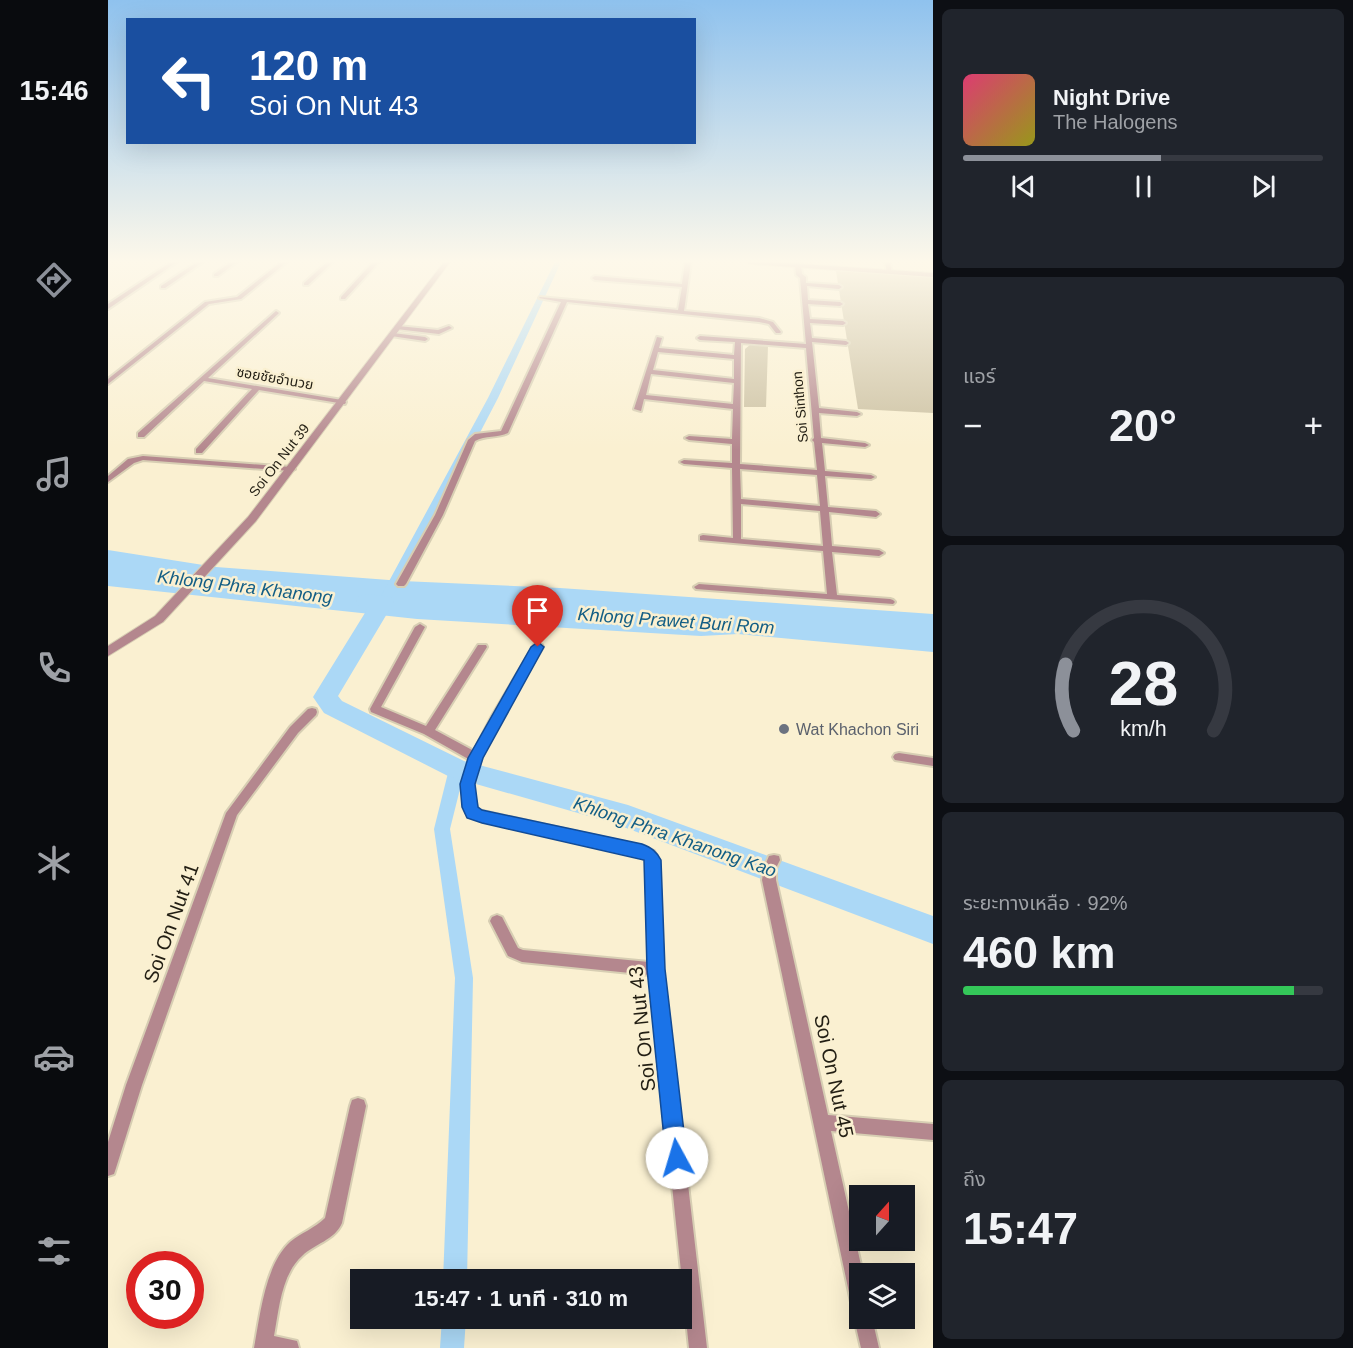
<!DOCTYPE html>
<html lang="th">
<meta charset="utf-8">
<style>
:root{--surface:#171b24;--page:#20242c;--text:#f1f3f6;--muted:#9ea1a6;--line:#363941;--accent:#8c9099}
body{margin:0;font-family:Arial,"Noto Sans Thai",sans-serif;background:var(--page);color:var(--text);height:100vh;display:flex;flex-direction:column;font-size:22px;white-space:nowrap}
*{box-sizing:border-box;margin:0}
p{font-size:20px;color:var(--muted)}
.icon{flex:none;width:33px;height:33px;fill:none;stroke:currentColor;stroke-width:2;stroke-linecap:round;stroke-linejoin:round}
.map{position:relative;flex:1;overflow:hidden}
.panel{display:flex;flex-direction:column;gap:9px;padding:9px;background:#0d0f14;width:420px}
.panel>*{flex:none}
.top-card{position:absolute;left:18px;top:18px;width:570px;height:126px;border-radius:0px;box-shadow:0 6px 24px #0002;background:#1a4fa0;color:#fff;overflow:hidden}
.needle{width:39px;rotate:21deg}
.buttons{position:absolute;left:741px;top:1185px;display:grid;gap:12px}
.buttons a{display:grid;place-items:center;width:66px;height:66px;border-radius:0px;background:var(--surface);box-shadow:0 6px 24px #0002;font-size:30px}
.speed{position:absolute;left:18px;top:1251px;display:flex;gap:12px;font-size:30px;font-weight:700;text-align:center}
.speed>*{display:grid;place-content:center;width:78px;height:78px;border-radius:50%;background:var(--surface);box-shadow:0 6px 24px #0002;line-height:1}
.speed .limit{border:9px solid #d22;background:#fff;color:#111}
.pin{position:absolute;display:grid;place-items:center;width:51px;height:51px;color:#fff;margin:-62px -26px;border-radius:50% 50% 50% 0;rotate:-45deg;box-shadow:0 0 6px #0007}
.pin .icon{rotate:45deg}
.me{position:absolute;width:66px;margin:-33px;rotate:354deg;stroke-linejoin:round;filter:drop-shadow(0 0 4px #0008)}
.turn{display:flex;align-items:center;gap:21px;height:126px;padding:0 24px;font-size:27px}
.turn .icon{width:78px;height:78px;stroke-width:2.5}
.turn b{display:block;font-size:42px;line-height:51px}
.big{font-size:45px;font-weight:700;line-height:1.1}
.panel .card{flex:1;display:flex;flex-direction:column;justify-content:center;gap:9px;min-width:0;padding:0 21px;border-radius:9px;background:var(--page)}
.panel .dial{align-items:center;gap:0}
.dial svg{height:156px;overflow:visible;fill:none;stroke:var(--line);stroke-width:7;stroke-linecap:round;text-anchor:middle}
.dial text{fill:var(--text);stroke:none}
.song{display:flex;align-items:center;gap:18px}
.cover{width:72px;height:72px;border-radius:9px;background:linear-gradient(135deg,hsl(340 70% 55%),hsl(60 70% 35%))}
.played{height:6px;border-radius:3px;background:linear-gradient(90deg,var(--accent) 55%,var(--line) 55%)}
.keys{display:flex;justify-content:space-around;direction:ltr}
.heat{display:flex;justify-content:space-between;align-items:center;font-size:33px;direction:ltr}
.charge{height:9px;border-radius:4px;background:linear-gradient(90deg,#34c759 92%,var(--line) 0)}
.trip{position:absolute;left:242px;top:1269px;width:342px;height:60px;border-radius:0px;background:var(--surface);box-shadow:0 6px 24px #0002;font-weight:700;line-height:60px;text-align:center}
main{display:flex;flex:1;min-height:0}
.tabs{display:flex;flex-direction:column;width:108px;justify-content:space-around;align-items:center;background:#090b0e;color:var(--muted)}
.tabs .icon{width:42px;height:42px}
.tabs .selected{color:var(--accent)}
.tabs b{font-size:27px;color:var(--text)}
.map>svg:first-child{display:block}
.green{fill:#ccc1a2}
.water{fill:#abd8f6}
.lines{fill:none;stroke-linecap:round;stroke-linejoin:round}
.canal{fill:#abd8f6;fill-rule:evenodd}
.river{fill:#abd8f6;fill-rule:evenodd}
.minor-casing{stroke:#d7ceb3;stroke-width:4}
.tertiary-casing{stroke:#d7ceb3;stroke-width:2}
.minor{fill:#b4878e;fill-rule:evenodd}
.tertiary{fill:#b4878e;fill-rule:evenodd}
.route{fill:#1a73e8;stroke:#114b97;stroke-width:1.5}
.worship-dot{fill:#6b7280;stroke:#faf0d1;stroke-width:2}
.labels{text-anchor:middle;dominant-baseline:central;stroke-width:5;stroke-linejoin:round;paint-order:stroke}
.far-street-label{font-size:14px;fill:#221e13;stroke:#faf0d1}
.worship-label{font-size:16px;fill:#5b616d;stroke:#faf0d1;text-anchor:start}
.water-label{font-size:18px;font-style:italic;fill:#135e85;stroke:#faf0d1}
.near-street-label{font-size:20px;fill:#221e13;stroke:#faf0d1}
</style>
<main>
<nav class="tabs">
<b>15:46</b>
<svg class="icon selected" aria-label="directions" viewBox="0 0 24 24"><path d="M12 3l9 9-9 9-9-9zM9 14v-3h6M13 9l2 2-2 2"/></svg>
<svg class="icon" aria-label="music" viewBox="0 0 24 24"><path d="M9 18V5l10-2v13"/><circle cx="6" cy="18" r="3"/><circle cx="16" cy="16" r="3"/></svg>
<svg class="icon" aria-label="phone" viewBox="0 0 24 24"><path d="M5 4h4l2 5-3 2q2 4 5 5l2-3 5 2v4C11 20 4 13 5 4z"/></svg>
<svg class="icon" aria-label="climate" viewBox="0 0 24 24"><path d="M12 3v18M4 7l16 10M4 17L20 7"/></svg>
<svg class="icon" aria-label="car" viewBox="0 0 24 24"><path d="M5 17H2v-5l4-1 3-4h7l3 4 3 1v5h-3M9 17h6M6 11h13"/><circle cx="7" cy="17" r="2"/><circle cx="17" cy="17" r="2"/></svg>
<svg class="icon" aria-label="filters" viewBox="0 0 24 24"><path d="M4 7h16M4 17h16"/><circle cx="9" cy="7" r="2"/><circle cx="15" cy="17" r="2"/></svg>
</nav>
<div class="map">
<svg width="825" height="1348" viewBox="0 0 825 1348">
<rect width="100%" height="100%" fill="#faf0d1"/>
<!-- green -->
<g class="green">
<polygon points="728,271 825,277 825,413 750,409"/>
<polygon points="643,344 660,346 658,407 636,407 637,349"/>
</g>
<!-- water -->
<polygon class="water" points="0,550 108,567 294,581 452,588 825,614 825,652 630,634 593,636 309,619 0,586"/>
<g class="lines">
<!-- canal -->
<g class="canal">
<polygon points="447,262 453,262 390,398 300,571 283,599 275,599 273,596 380,398"/>
<polygon points="349,763 354,765 357,769 342,829 365,978 359,1280 335,1280 347,978 326,829 341,769 344,765"/>
<polygon points="334,1318 358,1318 356,1348 332,1348"/>
</g>
<!-- river -->
<polygon class="river" points="259,594 283,597 286,602 230,696 234,701 356,761 520,805 825,916 825,944 505,823 340,776 216,713 205,697 260,608 251,606 248,601 251,596"/>
<defs>
<g id="minor">
<polygon points="63,262 69,262 0,309 0,304"/>
<polygon points="89,262 95,262 57,288 53,288 53,286"/>
<polygon points="123,262 129,262 110,276 106,276 106,274"/>
<polygon points="173,262 179,262 133,299 101,304 0,384 0,379 97,302 129,297"/>
<polygon points="219,262 225,262 200,285 196,285 196,283"/>
<polygon points="265,262 271,262 237,299 233,299 233,297"/>
<path d="M577 262H583L576 311 651 318 665 322 673 332 672 333H668L661 324 651 322 459 302 400 433C390 438 377 435 367 441L335 515 298 584 296 586H290L288 584 327 515 360 440 367 434 393 431 453 302 431 298 432 297 570 310 574 287 487 280 484 278 487 276 574 284Z"/>
<polygon points="777,262 782,262 784,273 779,272"/>
<path d="M690 263 693 265 694 274 698 277V283L731 285 734 287 731 289 699 286 700 300 732 302 735 304 732 306 700 304 702 319 735 321 738 323 735 325 702 323 704 338 738 341 741 343 738 345 704 342 711 408 749 412 753 414 749 416 711 413 713 438 757 443 761 445 757 447 714 443 717 471 763 475 767 477 763 479 717 476 720 507 768 511 772 514 768 517 721 512 724 546 771 550 776 553 771 556 724 552 729 595 782 599 785 600 787 602 785 604 588 589 586 587 591 584 719 594 715 551 592 540V536L595 535 625 538 624 468 576 464 572 462 576 460 624 463V444L581 440 577 438 581 436 624 439 625 409 536 399 533 411 526 409 549 337 554 338 551 348 626 355 627 342 592 340 589 338 592 336 698 344 692 278 688 275 687 265ZM633 343 698 348 706 438 704 440 706 442 709 470 632 464ZM550 352 626 359V379L545 370ZM543 374 626 383 625 404 538 395ZM632 469 709 475 712 506 633 499ZM633 504 712 511 715 546 633 539Z"/>
<polygon points="168,311 171,313 170,314 100,378 234,400 238,402 237,404 151,390 94,453 88,453 88,449 144,389 96,381 36,437 30,437 30,433"/>
<polygon points="290,326 330,330 341,326 344,328 331,334 288,329 288,327"/>
<polygon points="285,333 317,337 320,339 317,341 283,336 283,334"/>
<polygon points="35,456 183,467 187,469 183,471 35,460 26,463 0,482 0,476 20,459"/>
<path d="M312 624 317 627 273 707 318 726 370 645H378L379 647 327 730 366 751 384 716 426 645H434L435 647C416 680 368 751 366 787 366 795 367 802 370 810L534 846 546 851 551 860 555 969 599 1348H581L542 975 414 962 400 956 382 921 384 917 389 915 394 917 410 948 415 950 541 962 539 861 531 856 374 821 361 816C351 797 354 779 362 760L316 734 263 712 262 709 307 627Z"/>
<polygon points="204,708 208,709 209,712 208,715 190,733 129,815 34,1085 8,1168 6,1174 0,1176 0,1142 18,1085 118,813 182,727 200,709"/>
<polygon points="791,753 825,758 825,766 787,760 785,757 787,754"/>
<polygon points="666,855 671,856 672,860 668,868 668,880 720,1115 825,1124 825,1140 723,1131 755,1274 752,1274 752,1318 764,1318 771,1348 753,1348 746,1318 748,1311 751,1311 746,1308 743,1302 654,880 656,868 661,856"/>
<path d="M250 1098 256 1100 258 1106 234 1223C227 1240 206 1244 194 1256 173 1275 171 1310 166 1336L189 1341 191 1348H146C152 1316 157 1265 182 1242 193 1233 207 1228 217 1218L242 1106 244 1100Z"/>
</g>
<g id="tertiary">
<polygon points="336,262 342,262 148,521 55,622 0,656 0,646 47,616 140,517"/>
<polygon points="639,262 665,262 825,273 825,277 642,264"/>
</g>
</defs>
<!-- minor casing -->
<use href="#minor" class="minor-casing"/>
<!-- tertiary casing -->
<use href="#tertiary" class="tertiary-casing"/>
<!-- minor -->
<use href="#minor" class="minor"/>
<!-- tertiary -->
<use href="#tertiary" class="tertiary"/>
</g>
<!-- sky -->
<linearGradient id="sky" x2="0" y2="1"><stop stop-color="#8fc2ee"/><stop offset="0.58" stop-color="#fdf8ea"/><stop offset="1" stop-color="#fdf8ea" stop-opacity="0"/></linearGradient>
<rect width="825" height="450" fill="url(#sky)"/>
<!-- route -->
<path class="route" d="M430 642 436 647 375 758 367 784 370 807 374 810 534 844C544 848 548 851 553 860L557 969 579 1158 576 1166 569 1169 561 1166 558 1158 539 969 536 860 374 823 359 818 354 807 352 784 360 758 423 647Z"/>
<!-- markers -->
<circle class="worship-dot" cx="676" cy="729" r="6"/>
<g class="labels">
<!-- far-street labels -->
<g class="far-street-label">
<text transform="translate(167 378) rotate(10)">ซอยชัยอำนวย</text>
<text transform="translate(692 407) rotate(-95)">Soi Sinthon</text>
<text transform="translate(171 460) rotate(-52)">Soi On Nut 39</text>
</g>
<!-- worship labels -->
<g class="worship-label">
<text x="688" y="729">Wat Khachon Siri</text>
</g>
<!-- water labels -->
<g class="water-label">
<text transform="translate(137 587) rotate(7)">Khlong Phra Khanong</text>
<text transform="translate(568 621) rotate(4)">Khlong Prawet Buri Rom</text>
<text transform="translate(567 837) rotate(19)">Khlong Phra Khanong Kao</text>
</g>
<!-- near-street labels -->
<g class="near-street-label">
<text transform="translate(63 923) rotate(-70)">Soi On Nut 41</text>
<text transform="translate(534 1029) rotate(-96)">Soi On Nut 43</text>
<text transform="translate(726 1076) rotate(78)">Soi On Nut 45</text>
</g>
</g>
</svg>
<div class="buttons">
<a><svg class="needle" viewBox="-14 -14 28 28"><path d="M0-13l5 13h-10z" fill="#e53935"/><path d="M0 13l5-13h-10z" fill="#9ea1a6"/></svg></a>
<a><svg class="icon" aria-label="layers" viewBox="0 0 24 24"><path d="M12 4l9 5-9 5-9-5zM3 14l9 5 9-5"/></svg></a>
</div>
<div class="speed"><div class="limit">30</div></div>
<div class="pin" style="left:430px;top:647px;background:#d93025"><svg class="icon" aria-label="arrive" viewBox="0 0 24 24"><path d="M6 21V4h12l-3 4 3 4H6"/></svg></div>
<svg class="me" style="left:569px;top:1158px" viewBox="-20 -20 40 40"><circle r="19" fill="#fff"/><path d="M0-13L10 11 0 6-10 11z" fill="#1a73e8"/></svg>
<div class="trip">15:47 · 1 นาที · 310 m</div>
<div class="top-card">
<div class="turn"><svg class="icon" aria-label="left" viewBox="0 0 24 24"><path d="M17 20v-9H6M10 6l-5 5 5 5"/></svg><div><b>120 m</b>Soi On Nut 43</div></div>
</div>
</div>
<section class="panel">
<div class="card">
<div class="song"><i class="cover"></i><div><b>Night Drive</b><p>The Halogens</p></div></div>
<div class="played"></div>
<div class="keys"><svg class="icon" aria-label="previous" viewBox="0 0 24 24"><path d="M18 5L8 12l10 7zM5 5v14"/></svg><svg class="icon" aria-label="pause" viewBox="0 0 24 24"><path d="M8 5v14M16 5v14"/></svg><svg class="icon" aria-label="next" viewBox="0 0 24 24"><path d="M6 5l10 7-10 7zM19 5v14"/></svg></div>
</div>
<div class="card"><p>แอร์</p>
<div class="heat"><a>−</a><b class="big">20°</b><a>+</a></div>
</div>
<div class="card dial"><svg viewBox="0 0 100 80">
<path d="M14 69A42 42 0 1 1 86 69"/>
<path d="M14 69A42 42 0 0 1 10 35" stroke="#8c9099"/>
<text x="50" y="56" font-size="32" font-weight="700">28</text>
<text x="50" y="72" font-size="11">km/h</text>
</svg></div>
<div class="card"><p>ระยะทางเหลือ · 92%</p><b class="big">460 km</b><div class="charge"></div></div>
<div class="card"><p>ถึง</p><b class="big">15:47</b></div>
</section>
</main>
